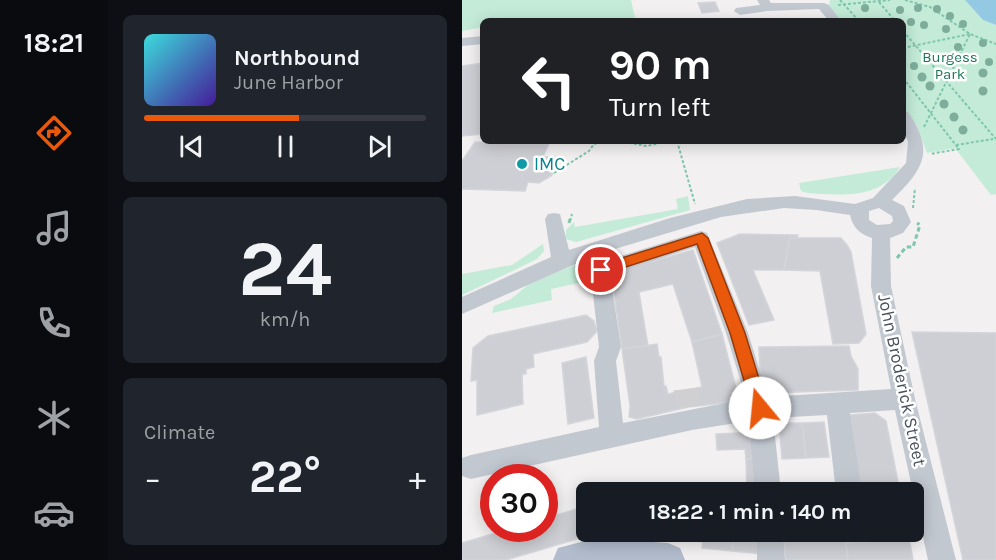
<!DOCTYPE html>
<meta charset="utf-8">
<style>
:root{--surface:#171b24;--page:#20242c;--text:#f1f3f6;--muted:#9ea1a6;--line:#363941;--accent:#ea580c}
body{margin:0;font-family:Karla,sans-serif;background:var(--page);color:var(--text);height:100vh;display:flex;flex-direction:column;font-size:22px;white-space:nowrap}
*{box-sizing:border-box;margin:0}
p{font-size:20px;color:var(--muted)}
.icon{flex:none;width:33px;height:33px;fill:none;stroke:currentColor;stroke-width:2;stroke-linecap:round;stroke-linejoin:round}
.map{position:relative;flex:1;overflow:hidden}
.side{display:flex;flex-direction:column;gap:15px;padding:15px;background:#0d0f14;width:354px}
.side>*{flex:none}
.top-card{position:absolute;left:18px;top:18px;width:426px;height:126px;border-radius:9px;box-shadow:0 3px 15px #0003;background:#202124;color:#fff;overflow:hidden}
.speed{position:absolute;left:18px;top:464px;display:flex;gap:12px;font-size:30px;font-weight:700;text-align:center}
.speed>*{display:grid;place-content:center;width:78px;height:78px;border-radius:50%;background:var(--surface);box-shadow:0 3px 15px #0003;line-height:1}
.speed .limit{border:9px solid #d22;background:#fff;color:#111}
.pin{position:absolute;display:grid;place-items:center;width:51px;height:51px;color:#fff;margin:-26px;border:3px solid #fff;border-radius:50%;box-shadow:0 2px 6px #0007}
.me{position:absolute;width:66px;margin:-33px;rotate:343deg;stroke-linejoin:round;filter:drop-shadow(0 0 4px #0008)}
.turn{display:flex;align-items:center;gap:21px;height:126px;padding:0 30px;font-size:27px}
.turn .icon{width:78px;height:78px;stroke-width:2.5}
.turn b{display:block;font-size:42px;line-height:51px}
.big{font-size:45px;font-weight:700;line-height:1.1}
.side .widget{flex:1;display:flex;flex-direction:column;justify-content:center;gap:9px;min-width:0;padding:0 21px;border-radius:9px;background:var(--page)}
.side .dial{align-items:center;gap:0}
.dial b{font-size:78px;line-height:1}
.song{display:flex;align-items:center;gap:18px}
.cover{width:72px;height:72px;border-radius:9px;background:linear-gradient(135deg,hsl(180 70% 55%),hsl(260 70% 35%))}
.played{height:6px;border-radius:3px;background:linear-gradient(90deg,var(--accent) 55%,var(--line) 55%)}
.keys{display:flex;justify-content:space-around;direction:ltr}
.heat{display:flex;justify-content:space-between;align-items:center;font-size:33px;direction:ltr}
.trip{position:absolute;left:114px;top:482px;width:348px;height:60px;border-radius:9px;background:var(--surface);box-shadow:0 3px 15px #0003;font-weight:700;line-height:60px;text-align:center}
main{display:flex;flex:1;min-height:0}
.dock{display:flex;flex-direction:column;width:108px;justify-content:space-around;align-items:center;background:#090b0e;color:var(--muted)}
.dock .icon{width:42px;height:42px}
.dock .active{color:var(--accent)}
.dock b{font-size:27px;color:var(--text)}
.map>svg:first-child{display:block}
.green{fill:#c3ebd8}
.water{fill:#94c9e4}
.building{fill:#cecfd4;stroke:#d4d5db;stroke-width:1.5}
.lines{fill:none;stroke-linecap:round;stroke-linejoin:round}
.minor-tunnel{stroke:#d0d0d2;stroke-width:25;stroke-dasharray:25 12;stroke-linecap:butt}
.path-far1{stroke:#7ec6ac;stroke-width:2;stroke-dasharray:3 2;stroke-linecap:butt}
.path{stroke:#7ec6ac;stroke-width:3;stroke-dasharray:4.5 3;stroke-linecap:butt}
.minor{fill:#c2c8d0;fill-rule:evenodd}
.major{fill:#b2bccc;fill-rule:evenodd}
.tree{fill:#7ead9c}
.route{fill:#ea580c;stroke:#983908;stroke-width:1.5}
.culture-dot{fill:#0f9aa8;stroke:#fff;stroke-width:2}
.labels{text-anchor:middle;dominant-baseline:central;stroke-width:5;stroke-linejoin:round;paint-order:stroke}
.far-park-label{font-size:15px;fill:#207757;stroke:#fff}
.culture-label{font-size:18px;fill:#0d838f;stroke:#fff;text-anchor:start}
.street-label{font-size:18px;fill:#4a515c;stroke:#fff}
</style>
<main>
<nav class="dock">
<b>18:21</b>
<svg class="icon active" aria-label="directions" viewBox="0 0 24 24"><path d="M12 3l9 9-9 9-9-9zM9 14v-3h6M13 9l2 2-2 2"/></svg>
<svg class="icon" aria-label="music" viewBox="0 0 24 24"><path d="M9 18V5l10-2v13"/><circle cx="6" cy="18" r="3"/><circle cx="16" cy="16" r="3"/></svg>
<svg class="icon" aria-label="phone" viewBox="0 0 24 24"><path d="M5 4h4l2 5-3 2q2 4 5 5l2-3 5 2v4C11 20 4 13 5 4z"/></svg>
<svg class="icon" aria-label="climate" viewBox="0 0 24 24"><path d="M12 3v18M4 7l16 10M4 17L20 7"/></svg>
<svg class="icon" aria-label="car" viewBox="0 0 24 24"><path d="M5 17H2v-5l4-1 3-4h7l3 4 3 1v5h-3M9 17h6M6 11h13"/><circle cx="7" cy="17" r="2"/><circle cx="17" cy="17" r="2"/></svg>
</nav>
<section class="side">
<div class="widget">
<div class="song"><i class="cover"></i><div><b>Northbound</b><p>June Harbor</p></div></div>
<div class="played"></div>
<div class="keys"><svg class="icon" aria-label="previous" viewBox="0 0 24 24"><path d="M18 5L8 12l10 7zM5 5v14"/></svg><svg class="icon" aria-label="pause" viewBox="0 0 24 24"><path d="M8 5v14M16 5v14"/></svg><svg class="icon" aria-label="next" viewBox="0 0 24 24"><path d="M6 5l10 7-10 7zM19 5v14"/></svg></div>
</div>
<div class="widget dial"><b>24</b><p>km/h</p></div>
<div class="widget"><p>Climate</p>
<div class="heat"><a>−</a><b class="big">22°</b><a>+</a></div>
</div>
</section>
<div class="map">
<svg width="534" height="560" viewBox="0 0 534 560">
<rect width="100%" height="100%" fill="#f2f0f0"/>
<!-- green -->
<g class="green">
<polygon points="0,0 169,0 173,18 21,21 21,27 0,31"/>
<polygon points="368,0 503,0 521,20 534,25 534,194 529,195 493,148 465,153 455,126 441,107 441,21 378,21 367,5"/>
<path d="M438 167C418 200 379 195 346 193L339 191 337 183Z"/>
<polygon points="226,196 228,210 114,242 104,239 104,230 112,222 113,227 216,209 214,199"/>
<polygon points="81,244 82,251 75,259 0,295 0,274 50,265"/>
<polygon points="122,261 128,264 131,280 89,289 90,300 30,313 32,306 49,299 67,284"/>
</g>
<!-- water -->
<polygon class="water" points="503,0 534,0 534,25 521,20"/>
<!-- building -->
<g class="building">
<polygon points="253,2 257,11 240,13 236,3"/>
<polygon points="21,63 21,134 0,136 0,66"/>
<polygon points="65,141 88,141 81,157 94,157 95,168 89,176 77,183 66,182 63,191 0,189 0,161 13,142 64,143"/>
<polygon points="278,234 336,235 335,238 328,238 322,270 291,270 312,320 287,325 255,243"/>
<polygon points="328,238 379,238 385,245 389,252 404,334 397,343 371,344 358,271 322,270"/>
<polygon points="231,250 260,334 230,342 211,284 177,292 186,346 160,349 149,273"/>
<polygon points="124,315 132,321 135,331 125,342 71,354 72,367 64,369 64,374 60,374 61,404 15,415 15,380 9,381 11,348 26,336"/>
<polygon points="450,332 534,333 534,560 501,560"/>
<polygon points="260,334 276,396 271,402 226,407 175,419 167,417 168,406 160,349 195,344 197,357 199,357 202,386 204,386 206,394 240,387 230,342"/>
<polygon points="387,346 389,356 396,369 396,390 299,393 297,347"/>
<polygon points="124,357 132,418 106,424 100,363"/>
<polygon points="413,413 424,421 438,492 399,492 388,415"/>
<polygon points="362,422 367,457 344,458 340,423"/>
<polygon points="317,423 340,423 344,458 320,459"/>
<polygon points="298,432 300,458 284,459 283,449 255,450 254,434"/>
<polygon points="300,458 302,492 285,492 284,459"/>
<polygon points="169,484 207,486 206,492 168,492"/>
<polygon points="124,506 124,531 134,531 135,533 44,560 0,560 0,543 51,528 82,528 82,519"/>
<polygon points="209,531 242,531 241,542 208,538"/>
<polygon points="242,531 272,531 270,551 240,548"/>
<polygon points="272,531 303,533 302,554 270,551"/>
<polygon points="321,531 382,531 386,560 324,560"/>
<polygon points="405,531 446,531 451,560 386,560 384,543 406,542"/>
</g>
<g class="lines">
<!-- minor-tunnel -->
<polyline class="minor-tunnel" points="224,389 226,407"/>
<!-- path-far1 -->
<g class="path-far1">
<polyline points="378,0 397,21"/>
<polyline points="443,0 468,7 508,34 534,44"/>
<polyline points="417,2 433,21"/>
<polyline points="376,5 428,0"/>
<polyline points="441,31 534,139"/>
<polyline points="441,48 508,34"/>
<polyline points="441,78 497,149 468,154"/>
<polyline points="462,127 508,34"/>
<polyline points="157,141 185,146 205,141"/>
<polyline points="215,141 233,204"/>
<polyline points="494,145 531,139"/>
<polyline points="92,173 127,151 132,144 141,141"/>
<polyline points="451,208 453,188"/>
<polyline points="108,221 110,214"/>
</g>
<!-- path -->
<g class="path">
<polyline points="107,223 108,219"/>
<polyline points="435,258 444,247 451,247 458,225 455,223"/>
</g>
<!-- minor -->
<g class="minor">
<polygon points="295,0 307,0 309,3 362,3 367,5 379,21 367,21 357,9 305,11 278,15 272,11 274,8 298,5"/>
<polygon points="21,36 21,44 0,46 0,38"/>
<path d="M441 111 446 112C473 151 462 169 430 200L442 206 449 222 441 233 428 238 429 286 453 399 494 560H466L433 410 388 413 400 492H374L365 415 311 418 319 492H293L287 421 230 430 9 479 0 476V458L9 455 137 427 132 361 137 347 127 258 0 314V297L89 257 83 219 86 214 92 213 98 214 107 250 208 218 285 199 333 196 393 204 411 198 444 163 446 142 441 128ZM322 208 354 210 388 215C391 228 398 234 410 238L409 286 429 389 306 397 286 333 245 233 239 231 146 260 143 252 259 217ZM417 208 430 216 431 221 428 224 415 225 407 220V211ZM233 247 264 333 284 399 161 423 154 361 159 347 148 275Z"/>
<polygon points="295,531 321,531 323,560 295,560"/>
</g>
<!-- major -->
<polygon class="major" points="134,538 206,543 218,548 223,560 91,560 96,548"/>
</g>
<!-- trees -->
<g class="tree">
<circle cx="403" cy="8" r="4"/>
<circle cx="456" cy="8" r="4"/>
<circle cx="475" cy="9" r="4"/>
<circle cx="438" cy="10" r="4"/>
<circle cx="488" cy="16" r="4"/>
<circle cx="449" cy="22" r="4"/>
<circle cx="501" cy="24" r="4"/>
<circle cx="462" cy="25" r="4"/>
<circle cx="484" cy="29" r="4"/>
<circle cx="521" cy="43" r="4"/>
<circle cx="496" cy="47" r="4"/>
<circle cx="508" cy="60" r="4"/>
<circle cx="527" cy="62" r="4"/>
<circle cx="452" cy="66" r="4"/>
<circle cx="521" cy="73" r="4.5"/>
<circle cx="460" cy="77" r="4.5"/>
<circle cx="468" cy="86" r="4.5"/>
<circle cx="521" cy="91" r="4.5"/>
<circle cx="482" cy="104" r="4.5"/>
<circle cx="492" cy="117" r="4.5"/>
<circle cx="501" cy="130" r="4.5"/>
</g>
<!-- route -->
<polygon class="route" points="240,233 246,238 283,333 306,408 304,413 298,415 293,413 290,408 268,333 235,244 139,275 132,270 134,266"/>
<!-- markers -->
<circle class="culture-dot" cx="60" cy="164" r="6"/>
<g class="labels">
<!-- far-park labels -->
<g class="far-park-label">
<text x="488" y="57">Burgess<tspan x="488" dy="17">Park</tspan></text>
</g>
<!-- culture labels -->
<g class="culture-label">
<text x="72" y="164">IMC</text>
</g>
<!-- street labels -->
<g class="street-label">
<text transform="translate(440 380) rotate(78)">John Broderick Street</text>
</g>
</g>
</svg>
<div class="speed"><div class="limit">30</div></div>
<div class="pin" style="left:139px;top:270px;background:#d93025"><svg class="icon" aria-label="arrive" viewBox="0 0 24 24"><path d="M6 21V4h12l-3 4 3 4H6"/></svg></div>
<svg class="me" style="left:298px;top:408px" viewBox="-20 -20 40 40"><circle r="19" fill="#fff"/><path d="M0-13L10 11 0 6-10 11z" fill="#ea580c"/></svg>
<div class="trip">18:22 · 1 min · 140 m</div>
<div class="top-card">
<div class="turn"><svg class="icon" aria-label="left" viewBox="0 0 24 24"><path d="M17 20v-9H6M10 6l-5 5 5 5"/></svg><div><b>90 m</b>Turn left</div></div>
</div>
</div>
</main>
